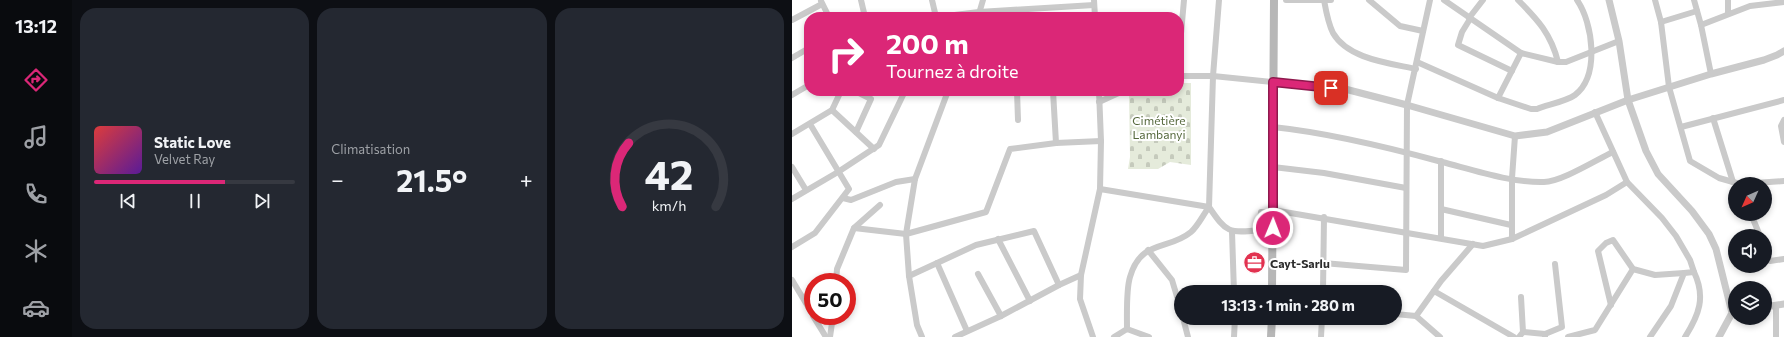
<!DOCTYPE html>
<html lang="fr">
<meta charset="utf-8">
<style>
:root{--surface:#171b24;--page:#242831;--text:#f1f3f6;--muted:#9ea1a6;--line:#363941;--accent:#db2777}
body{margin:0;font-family:Commissioner,sans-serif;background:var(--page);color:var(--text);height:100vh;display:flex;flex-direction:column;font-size:15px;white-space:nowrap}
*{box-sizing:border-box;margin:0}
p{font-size:13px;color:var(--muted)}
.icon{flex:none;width:22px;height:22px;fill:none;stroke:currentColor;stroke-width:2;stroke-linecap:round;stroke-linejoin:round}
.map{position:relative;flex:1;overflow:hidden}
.drawer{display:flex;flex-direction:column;gap:8px;padding:8px;background:#0d0f14;width:720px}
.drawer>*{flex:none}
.banner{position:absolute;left:12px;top:12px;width:380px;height:84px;border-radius:16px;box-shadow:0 2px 6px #0003;background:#db2777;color:#fff;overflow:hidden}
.needle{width:26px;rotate:225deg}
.tools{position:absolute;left:936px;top:177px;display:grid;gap:8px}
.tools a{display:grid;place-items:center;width:44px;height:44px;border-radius:50%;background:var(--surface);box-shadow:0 2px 6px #0003;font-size:20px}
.speed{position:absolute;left:12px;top:273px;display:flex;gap:8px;font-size:20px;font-weight:700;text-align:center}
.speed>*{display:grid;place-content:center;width:52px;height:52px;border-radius:50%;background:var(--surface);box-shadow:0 2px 6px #0003;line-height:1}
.speed .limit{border:6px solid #d22;background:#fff;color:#111}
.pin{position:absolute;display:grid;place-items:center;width:34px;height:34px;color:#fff;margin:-17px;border-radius:8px;box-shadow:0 2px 6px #0006}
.me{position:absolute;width:44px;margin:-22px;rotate:1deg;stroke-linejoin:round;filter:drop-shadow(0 0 3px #0008)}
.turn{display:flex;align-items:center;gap:14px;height:84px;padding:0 16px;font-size:18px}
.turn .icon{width:52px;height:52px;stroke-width:2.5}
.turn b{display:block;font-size:28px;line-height:34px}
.big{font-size:30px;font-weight:700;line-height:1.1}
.drawer .card{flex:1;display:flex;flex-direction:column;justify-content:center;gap:6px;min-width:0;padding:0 14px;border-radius:16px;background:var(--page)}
.drawer .dial{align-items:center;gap:0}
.dial svg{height:104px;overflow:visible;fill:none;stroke:var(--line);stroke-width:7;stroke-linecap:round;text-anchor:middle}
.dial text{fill:var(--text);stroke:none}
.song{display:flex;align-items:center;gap:12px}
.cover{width:48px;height:48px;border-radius:6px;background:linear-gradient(135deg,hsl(0 70% 55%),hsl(270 70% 35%))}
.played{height:4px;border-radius:2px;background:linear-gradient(90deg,var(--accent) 65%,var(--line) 65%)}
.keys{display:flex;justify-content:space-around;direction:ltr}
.heat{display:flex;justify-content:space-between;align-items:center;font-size:22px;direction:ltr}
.drawer .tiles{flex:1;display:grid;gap:8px;grid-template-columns:repeat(3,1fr)}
.trip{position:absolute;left:382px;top:285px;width:228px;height:40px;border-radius:20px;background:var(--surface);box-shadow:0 2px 6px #0003;font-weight:700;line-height:40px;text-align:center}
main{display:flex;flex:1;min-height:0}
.dock{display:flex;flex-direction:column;width:72px;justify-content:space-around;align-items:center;background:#090b0e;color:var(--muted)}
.dock .icon{width:28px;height:28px}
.dock .active{color:var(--accent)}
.dock b{font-size:18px;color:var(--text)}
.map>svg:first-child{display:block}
.cemetery{fill:url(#cemetery-stones)}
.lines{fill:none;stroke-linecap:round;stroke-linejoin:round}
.minor{stroke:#cacaca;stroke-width:6}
.tertiary{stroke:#cacaca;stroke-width:7}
.secondary{stroke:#b7b7b7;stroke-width:8}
.route-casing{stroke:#8e194d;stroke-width:10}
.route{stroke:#db2777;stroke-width:7}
.labels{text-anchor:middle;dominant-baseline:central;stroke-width:4;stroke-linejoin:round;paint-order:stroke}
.park-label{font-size:12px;fill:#55683c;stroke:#fff}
.poi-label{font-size:12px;font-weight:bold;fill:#2d2d2d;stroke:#fff;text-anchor:start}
</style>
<main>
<nav class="dock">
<b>13:12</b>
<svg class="icon active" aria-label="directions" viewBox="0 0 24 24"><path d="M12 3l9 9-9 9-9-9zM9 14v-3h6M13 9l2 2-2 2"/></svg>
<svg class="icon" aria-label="music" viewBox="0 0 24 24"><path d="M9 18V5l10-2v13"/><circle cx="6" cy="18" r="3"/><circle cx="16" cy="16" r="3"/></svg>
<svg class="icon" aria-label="phone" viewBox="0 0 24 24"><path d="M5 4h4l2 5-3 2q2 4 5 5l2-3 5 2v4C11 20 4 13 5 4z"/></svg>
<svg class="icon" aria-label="climate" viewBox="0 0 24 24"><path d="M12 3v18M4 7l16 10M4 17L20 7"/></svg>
<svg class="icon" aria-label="car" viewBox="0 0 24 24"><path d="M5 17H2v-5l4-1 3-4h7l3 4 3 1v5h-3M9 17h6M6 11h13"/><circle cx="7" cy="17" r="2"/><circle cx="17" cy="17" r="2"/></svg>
</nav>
<section class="drawer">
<div class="tiles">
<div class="card">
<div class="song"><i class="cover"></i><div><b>Static Love</b><p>Velvet Ray</p></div></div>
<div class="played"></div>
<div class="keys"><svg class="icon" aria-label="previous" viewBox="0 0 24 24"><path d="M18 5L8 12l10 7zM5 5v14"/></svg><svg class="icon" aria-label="pause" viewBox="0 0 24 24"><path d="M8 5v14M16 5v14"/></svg><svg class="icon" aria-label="next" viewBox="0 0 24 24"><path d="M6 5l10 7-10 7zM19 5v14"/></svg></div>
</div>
<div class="card"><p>Climatisation</p>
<div class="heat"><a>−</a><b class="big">21.5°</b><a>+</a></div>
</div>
<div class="card dial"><svg viewBox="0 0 100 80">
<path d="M14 69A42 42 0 1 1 86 69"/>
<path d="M14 69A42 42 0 0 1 19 20" stroke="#db2777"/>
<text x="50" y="56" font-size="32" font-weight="700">42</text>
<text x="50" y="72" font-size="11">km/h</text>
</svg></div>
</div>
</section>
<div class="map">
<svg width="992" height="337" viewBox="0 0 992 337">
<defs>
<pattern id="cemetery-stones" width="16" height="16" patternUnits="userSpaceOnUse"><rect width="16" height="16" fill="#e5ebdb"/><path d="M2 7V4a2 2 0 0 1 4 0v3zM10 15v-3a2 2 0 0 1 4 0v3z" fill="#c5cabc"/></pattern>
</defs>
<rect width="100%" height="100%" fill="#fff"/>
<!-- cemetery -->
<polygon class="cemetery" points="387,83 399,83 399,165 378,162 366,169 336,169 338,157 337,95 352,91 387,91"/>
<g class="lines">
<!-- minor -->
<g class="minor">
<polyline points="69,0 73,17"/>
<polyline points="140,0 144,17"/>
<polyline points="302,0 303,17"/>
<path d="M427 0 421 76 417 207C434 232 437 234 467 230L469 212 481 213"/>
<polyline points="494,0 539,0"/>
<path d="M532 0C534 11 536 23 541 33 556 59 597 63 624 69"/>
<polyline points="577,0 608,26 631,31"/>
<polyline points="652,0 729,53 766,62 774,62 827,41"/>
<path d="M726 0C746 20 759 34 766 62"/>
<polyline points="863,0 869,22 877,87 898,161 927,178 948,184 992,181"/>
<polyline points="902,0 909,25 919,74"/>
<polyline points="29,1 37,17"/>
<polyline points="936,13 936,0"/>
<polyline points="146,17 187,12 302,5"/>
<polyline points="186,17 191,0"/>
<polyline points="677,18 691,0"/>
<polyline points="678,19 670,32 666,45 720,71"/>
<polyline points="0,20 30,4"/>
<polyline points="869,22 905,11"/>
<polyline points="909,25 958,6 992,2"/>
<polyline points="387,56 392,0"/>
<polyline points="0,58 17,48"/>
<path d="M625 62 706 98 739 109H745C755 105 775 101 783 95 808 76 801 23 785 0"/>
<polyline points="387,76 421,76 481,82"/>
<polyline points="63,91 79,99 64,132"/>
<polyline points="225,91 226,120"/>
<polyline points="261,91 264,143"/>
<polyline points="0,95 17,85"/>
<polyline points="706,98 729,53"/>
<polyline points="307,102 331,91"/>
<polyline points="40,110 82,149"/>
<polyline points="803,112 835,182 870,218 884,236 898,260 902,272 892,273 879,306 858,337"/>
<polyline points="921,118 941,182"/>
<polyline points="992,120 989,126 992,142"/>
<path d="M481 127C538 133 595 147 650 162 681 170 720 183 752 182 769 182 804 160 821 152"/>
<polyline points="889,127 992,100"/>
<polyline points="0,134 40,110 49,91"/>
<polyline points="0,167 14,190"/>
<polyline points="481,167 532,173 614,188"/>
<path d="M308 189 417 207C411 215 406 226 399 232 376 251 349 239 338 277 334 290 335 314 335 329"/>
<polyline points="51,198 59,200 104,182 123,179"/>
<polyline points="0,199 46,172 87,145 113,91"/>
<polyline points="649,209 719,225"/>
<polyline points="481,210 691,246 720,239 814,195 835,182"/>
<polyline points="959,214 968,236"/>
<polyline points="62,228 114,234 194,212 218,149 264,143 309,141"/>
<polyline points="440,232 442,292"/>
<polyline points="649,238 649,161"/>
<polyline points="206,239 238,301"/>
<polyline points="720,239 720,178 723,136"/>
<polyline points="0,247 23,233 57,189 18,124"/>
<polyline points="356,250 380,280 389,310"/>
<polyline points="973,251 978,261 992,259"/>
<polyline points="145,263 175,331"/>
<polyline points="531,263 614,270 615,105 638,0"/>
<polyline points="186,274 209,316"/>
<polyline points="117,276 184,245 242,231 267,285"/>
<polyline points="0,280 21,315"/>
<polyline points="44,282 45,269 62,228 88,205"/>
<polyline points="642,291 722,337"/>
<polyline points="531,292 532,217"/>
<polyline points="819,305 806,251 814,243 821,240 841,269 863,275 892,273"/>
<polyline points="603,314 624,316 648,337"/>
<polyline points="21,316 34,337"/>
<polyline points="624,316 649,281 681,244"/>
<polyline points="391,318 396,337"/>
<polyline points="731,332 753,334 753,337"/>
<polyline points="753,334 770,327 763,264"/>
<polyline points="38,337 41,316"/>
<polyline points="130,337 125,325 117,276 114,234 123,179 156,91"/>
<polyline points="163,337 209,316 267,285 289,275"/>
<polyline points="301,337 288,299 289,275 308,189 309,141 307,91"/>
<polyline points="322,337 335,329 357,337"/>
<polyline points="442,337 443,318"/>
<polyline points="529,337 530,318"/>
<polyline points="727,337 731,332 729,297"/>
<polyline points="776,337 803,330 841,269"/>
<path d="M893 337C907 315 914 297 902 272"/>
<polyline points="984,337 984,305"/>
</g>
<!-- tertiary -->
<g class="tertiary">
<polyline points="817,0 827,41 836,100 854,151 866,174 900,211 917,234 924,249 940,313 927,337"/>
<polyline points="481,82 553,89 615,105 723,136 755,132 836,100 919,74 972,60 985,55 992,51"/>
<polyline points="973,307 992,304"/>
</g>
<!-- secondary -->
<g class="secondary">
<polyline points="480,292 482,0"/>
<polyline points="479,337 480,318"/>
</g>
</g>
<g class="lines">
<defs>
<polyline id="route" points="481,228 481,82 539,88"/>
</defs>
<!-- route casing -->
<use href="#route" class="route-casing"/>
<!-- route -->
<use href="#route" class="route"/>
</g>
<!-- icons -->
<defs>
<symbol id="office-disc" viewBox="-11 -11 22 22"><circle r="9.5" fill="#e23250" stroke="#fff"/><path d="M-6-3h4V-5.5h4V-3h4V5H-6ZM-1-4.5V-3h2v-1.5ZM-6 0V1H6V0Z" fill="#fff"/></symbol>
</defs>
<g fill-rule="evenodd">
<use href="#office-disc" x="450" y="250" width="25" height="25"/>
</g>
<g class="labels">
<!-- park labels -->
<g class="park-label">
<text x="367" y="120">Cimétière<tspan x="367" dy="14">Lambanyi</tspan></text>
</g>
<!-- poi labels -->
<g class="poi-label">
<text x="478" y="263">Cayt-Sarlu</text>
</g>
</g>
</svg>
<div class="tools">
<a><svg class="needle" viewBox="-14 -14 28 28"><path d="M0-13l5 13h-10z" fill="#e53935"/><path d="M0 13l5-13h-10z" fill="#9ea1a6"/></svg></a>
<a><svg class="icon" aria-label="sound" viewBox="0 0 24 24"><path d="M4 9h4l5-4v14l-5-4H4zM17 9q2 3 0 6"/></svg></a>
<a><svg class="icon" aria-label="layers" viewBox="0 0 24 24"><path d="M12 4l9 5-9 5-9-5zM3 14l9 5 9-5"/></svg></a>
</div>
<div class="speed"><div class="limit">50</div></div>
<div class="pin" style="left:539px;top:88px;background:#d93025"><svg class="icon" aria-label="arrive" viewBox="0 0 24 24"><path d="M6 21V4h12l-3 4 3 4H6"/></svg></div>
<svg class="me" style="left:481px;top:228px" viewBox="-20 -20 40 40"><circle r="17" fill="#db2777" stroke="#fff" stroke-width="3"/><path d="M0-11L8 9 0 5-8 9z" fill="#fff"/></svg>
<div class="trip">13:13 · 1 min · 280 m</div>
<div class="banner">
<div class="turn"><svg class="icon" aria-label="right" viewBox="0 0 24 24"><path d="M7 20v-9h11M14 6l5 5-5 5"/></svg><div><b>200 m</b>Tournez à droite</div></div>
</div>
</div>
</main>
